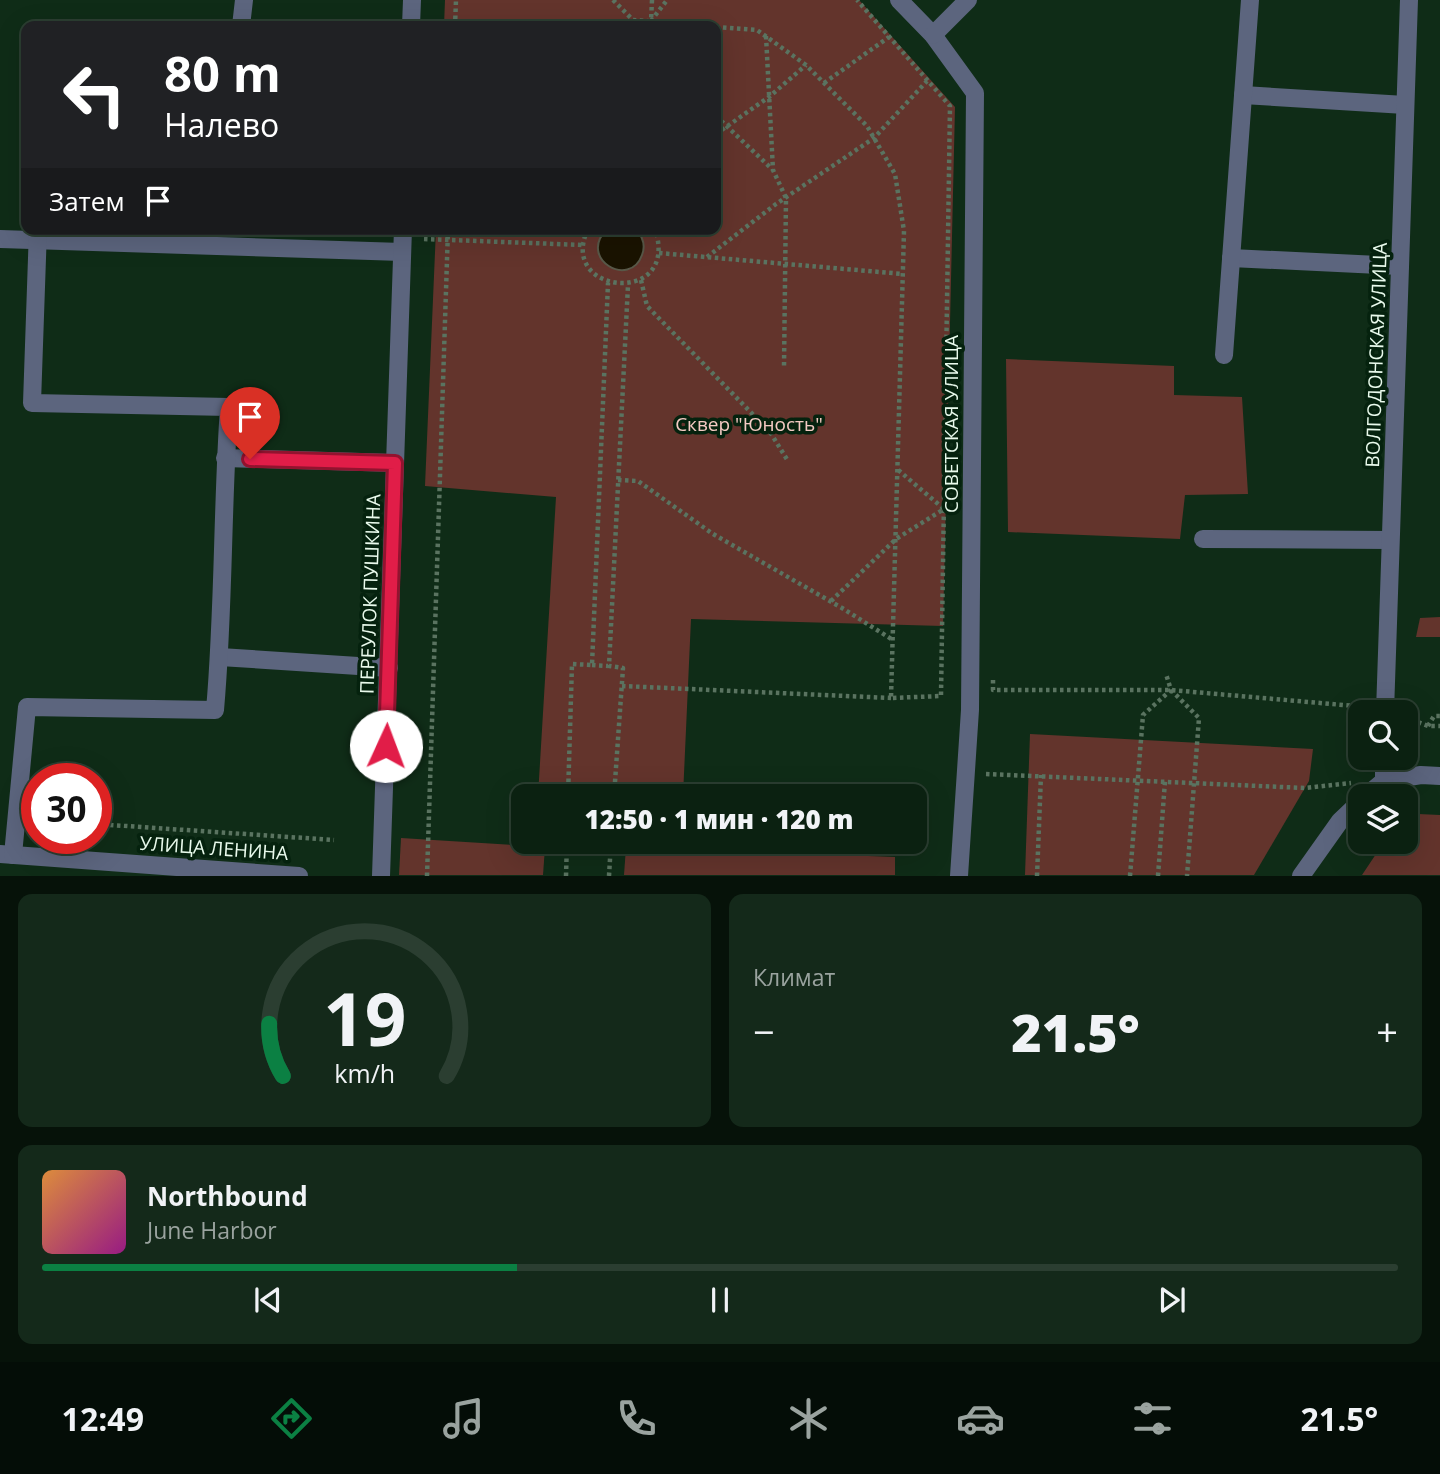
<!DOCTYPE html>
<html lang="ru">
<meta charset="utf-8">
<style>
:root{--surface:#0b2111;--page:#14291a;--text:#f1f3f6;--muted:#9aa39f;--line:#2b3e31;--accent:#0b8043}
body{margin:0;font-family:"Open Sans",sans-serif;background:var(--page);color:var(--text);height:100vh;display:flex;flex-direction:column;font-size:26px;white-space:nowrap}
*{box-sizing:border-box;margin:0}
p{font-size:23px;color:var(--muted)}
.icon{flex:none;width:38px;height:38px;fill:none;stroke:currentColor;stroke-width:2;stroke-linecap:round;stroke-linejoin:round}
.map{position:relative;height:876px;overflow:hidden}
.sheet{display:flex;flex-direction:column;gap:18px;padding:18px;background:#061209;flex:1}
.sheet>*{flex:none}
.guide{position:absolute;left:21px;top:21px;width:700px;height:214px;border-radius:14px;box-shadow:0 7px 28px #0002,0 0 0 2px var(--line);background:#202124;color:#fff;overflow:hidden}
.fabs{position:absolute;left:1348px;top:700px;display:grid;gap:14px}
.fabs a{display:grid;place-items:center;width:70px;height:70px;border-radius:14px;background:var(--surface);box-shadow:0 7px 28px #0002,0 0 0 2px var(--line);font-size:35px}
.speed{position:absolute;left:21px;top:763px;display:flex;gap:14px;font-size:35px;font-weight:700;text-align:center}
.speed>*{display:grid;place-content:center;width:91px;height:91px;border-radius:50%;background:var(--surface);box-shadow:0 7px 28px #0002,0 0 0 2px var(--line);line-height:1}
.speed .limit{border:10px solid #d22;background:#fff;color:#111}
.pin{position:absolute;display:grid;place-items:center;width:60px;height:60px;color:#fff;margin:-72px -30px;border-radius:50% 50% 50% 0;rotate:-45deg;box-shadow:0 0 7px #0007}
.pin .icon{rotate:45deg}
.me{position:absolute;width:77px;margin:-38px;rotate:2deg;stroke-linejoin:round;filter:drop-shadow(0 0 5px #0008)}
.turn{display:flex;align-items:center;gap:24px;height:147px;padding:0 28px;font-size:32px}
.turn .icon{width:91px;height:91px;stroke-width:2.5}
.turn b{display:block;font-size:49px;line-height:60px}
.then{display:flex;align-items:center;height:66px;padding:0 28px;background:#0003;gap:14px;font-size:26px}
.big{font-size:52px;font-weight:800;line-height:1.1}
.sheet .widget{flex:1;display:flex;flex-direction:column;justify-content:center;gap:10px;min-width:0;padding:0 24px;border-radius:14px;background:var(--page)}
.sheet .dial{align-items:center;gap:0}
.dial svg{height:182px;overflow:visible;fill:none;stroke:var(--line);stroke-width:7;stroke-linecap:round;text-anchor:middle}
.dial text{fill:var(--text);stroke:none}
.song{display:flex;align-items:center;gap:21px}
.cover{width:84px;height:84px;border-radius:10px;background:linear-gradient(135deg,hsl(30 70% 55%),hsl(310 70% 35%))}
.played{height:7px;border-radius:4px;background:linear-gradient(90deg,var(--accent) 35%,var(--line) 35%)}
.keys{display:flex;justify-content:space-around;direction:ltr}
.heat{display:flex;justify-content:space-between;align-items:center;font-size:38px;direction:ltr}
.sheet .tiles{flex:1;display:grid;gap:18px;grid-template-columns:1fr 1fr}
.widget:last-child{grid-column:span 2}
.trip{position:absolute;left:511px;top:784px;width:416px;height:70px;border-radius:14px;background:var(--surface);box-shadow:0 7px 28px #0002,0 0 0 2px var(--line);font-weight:800;line-height:70px;text-align:center}
.dock{display:flex;height:112px;justify-content:space-around;align-items:center;background:#040d07;color:var(--muted)}
.dock .icon{width:49px;height:49px}
.dock .selected{color:var(--accent)}
.dock b{font-size:32px;color:var(--text)}
.map>svg:first-child{display:block}
.green{fill:#63342c}
.water{fill:#1a1301;stroke:#585848;stroke-width:2}
.lines{fill:none;stroke-linecap:round;stroke-linejoin:round}
.path{stroke:#5a7360;stroke-width:4.5;stroke-dasharray:3.5 3.5;stroke-linecap:butt}
.minor{stroke:#5c657e;stroke-width:18}
.route-casing{stroke:#92132f;stroke-width:18}
.route{stroke:#e11d48;stroke-width:12}
.labels{text-anchor:middle;dominant-baseline:central;stroke-width:7;stroke-linejoin:round;paint-order:stroke}
.street-label{font-size:19px;fill:#e9faec;stroke:#05220e}
.park-label{font-size:19px;fill:#f4cac3;stroke:#05220e}
</style>
<div class="map">
<svg width="1440" height="876" viewBox="0 0 1440 876">
<rect width="100%" height="100%" fill="#0f2c17"/>
<!-- green -->
<g class="green">
<polygon points="445,0 859,0 955,107 943,626 691,619 683,796 538,796 556,497 425,486 436,229 716,229 716,26 444,26"/>
<polygon points="1006,359 1174,366 1174,395 1242,397 1248,494 1185,495 1180,539 1008,532"/>
<polygon points="1440,617 1440,637 1416,637 1420,618"/>
<polygon points="1030,734 1313,749 1309,781 1254,875 1025,875"/>
<polygon points="1418,814 1440,815 1440,875 1362,875 1384,842 1405,842 1405,824"/>
<polygon points="401,838 545,847 543,875 399,875"/>
<polygon points="626,847 895,857 895,875 624,875"/>
</g>
<!-- water -->
<path class="water" d="M607 229H636C643 237 646 245 642 255 630 289 577 259 607 229Z"/>
<g class="lines">
<!-- path -->
<g class="path">
<polyline points="613,0 633,20 711,26"/>
<polyline points="652,0 651,21 667,0"/>
<polyline points="455,26 456,0"/>
<polyline points="716,27 757,30 806,65 867,126 895,174 904,231 891,698 941,696 950,106 857,0"/>
<polyline points="766,36 773,170 786,198 784,367"/>
<polyline points="824,83 889,37"/>
<polyline points="716,116 772,169"/>
<polyline points="716,134 769,97 806,65"/>
<path d="M588 229C556 295 681 307 655 229"/>
<polyline points="424,239 583,245"/>
<polyline points="659,253 903,274"/>
<polyline points="707,257 776,204 874,138 927,81"/>
<polyline points="641,280 647,306 770,432 788,461"/>
<polyline points="618,480 638,481 713,534 842,608 893,640"/>
<polyline points="831,601 896,539 944,509 897,469"/>
<polyline points="592,665 608,666"/>
<polyline points="993,680 993,690 1171,690 1366,707"/>
<polyline points="622,686 891,698"/>
<polyline points="1171,690 1199,718 1187,876"/>
<polyline points="1405,717 1428,726 1440,726"/>
<polyline points="1428,726 1434,716 1440,716"/>
<polyline points="986,774 1305,788 1351,783"/>
<polyline points="568,796 572,664 592,665 608,283"/>
<polyline points="614,796 623,668 609,666 628,285"/>
<polyline points="96,824 334,840"/>
<polyline points="427,876 448,229"/>
<polyline points="566,876 567,842"/>
<polyline points="609,876 611,842"/>
<polyline points="1037,876 1041,775"/>
<polyline points="1130,876 1143,715 1171,690 1166,674"/>
<polyline points="1158,876 1165,781"/>
</g>
<!-- minor -->
<g class="minor">
<polyline points="899,0 933,35 975,93 970,710 959,876"/>
<polyline points="241,26 244,0"/>
<polyline points="411,26 412,0"/>
<polyline points="933,35 968,0"/>
<polyline points="1243,95 1405,105"/>
<polyline points="0,239 402,252"/>
<polyline points="1231,258 1400,266"/>
<polyline points="1224,355 1250,0"/>
<polyline points="225,458 395,463"/>
<polyline points="1203,539 1390,540"/>
<polyline points="220,657 389,668"/>
<polyline points="1385,712 1409,0"/>
<polyline points="1384,781 1421,775 1440,776"/>
<polyline points="1384,781 1384,758"/>
<polyline points="1366,796 1384,781"/>
<polyline points="0,854 299,876"/>
<path d="M13 855 27 707 215 710C224 609 222 508 229 407L32 403 38 229"/>
<polyline points="381,876 403,229"/>
<polyline points="1301,876 1340,821 1360,802"/>
</g>
</g>
<g class="lines">
<defs>
<polyline id="route" points="250,459 395,463 386,746"/>
</defs>
<!-- route casing -->
<use href="#route" class="route-casing"/>
<!-- route -->
<use href="#route" class="route"/>
</g>
<g class="labels">
<!-- street labels -->
<g class="street-label">
<text transform="translate(1376 355) rotate(-88)">ВОЛГОДОНСКАЯ УЛИЦА</text>
<text transform="translate(951 424) rotate(-90)">СОВЕТСКАЯ УЛИЦА</text>
<text transform="translate(370 594) rotate(-88)">ПЕРЕУЛОК ПУШКИНА</text>
<text transform="translate(214 848) rotate(4)">УЛИЦА ЛЕНИНА</text>
</g>
<!-- park labels -->
<g class="park-label">
<text x="749" y="424">Сквер "Юность"</text>
</g>
</g>
</svg>
<div class="fabs">
<a><svg class="icon" aria-label="search" viewBox="0 0 24 24"><circle cx="10" cy="10" r="6"/><path d="M15 15l6 6"/></svg></a>
<a><svg class="icon" aria-label="layers" viewBox="0 0 24 24"><path d="M12 4l9 5-9 5-9-5zM3 14l9 5 9-5"/></svg></a>
</div>
<div class="speed"><div class="limit">30</div></div>
<div class="pin" style="left:250px;top:459px;background:#d93025"><svg class="icon" aria-label="arrive" viewBox="0 0 24 24"><path d="M6 21V4h12l-3 4 3 4H6"/></svg></div>
<svg class="me" style="left:386px;top:746px" viewBox="-20 -20 40 40"><circle r="19" fill="#fff"/><path d="M0-13L10 11 0 6-10 11z" fill="#e11d48"/></svg>
<div class="trip">12:50 · 1 мин · 120 m</div>
<div class="guide">
<div class="turn"><svg class="icon" aria-label="left" viewBox="0 0 24 24"><path d="M17 20v-9H6M10 6l-5 5 5 5"/></svg><div><b>80 m</b>Налево</div></div>
<div class="then">Затем<svg class="icon" aria-label="arrive" viewBox="0 0 24 24"><path d="M6 21V4h12l-3 4 3 4H6"/></svg></div>
</div>
</div>
<section class="sheet">
<div class="tiles">
<div class="widget dial"><svg viewBox="0 0 100 80">
<path d="M14 69A42 42 0 1 1 86 69"/>
<path d="M14 69A42 42 0 0 1 8 46" stroke="#0b8043"/>
<text x="50" y="56" font-size="32" font-weight="700">19</text>
<text x="50" y="72" font-size="11">km/h</text>
</svg></div>
<div class="widget"><p>Климат</p>
<div class="heat"><a>−</a><b class="big">21.5°</b><a>+</a></div>
</div>
<div class="widget">
<div class="song"><i class="cover"></i><div><b>Northbound</b><p>June Harbor</p></div></div>
<div class="played"></div>
<div class="keys"><svg class="icon" aria-label="previous" viewBox="0 0 24 24"><path d="M18 5L8 12l10 7zM5 5v14"/></svg><svg class="icon" aria-label="pause" viewBox="0 0 24 24"><path d="M8 5v14M16 5v14"/></svg><svg class="icon" aria-label="next" viewBox="0 0 24 24"><path d="M6 5l10 7-10 7zM19 5v14"/></svg></div>
</div>
</div>
</section>
<nav class="dock">
<b>12:49</b>
<svg class="icon selected" aria-label="directions" viewBox="0 0 24 24"><path d="M12 3l9 9-9 9-9-9zM9 14v-3h6M13 9l2 2-2 2"/></svg>
<svg class="icon" aria-label="music" viewBox="0 0 24 24"><path d="M9 18V5l10-2v13"/><circle cx="6" cy="18" r="3"/><circle cx="16" cy="16" r="3"/></svg>
<svg class="icon" aria-label="phone" viewBox="0 0 24 24"><path d="M5 4h4l2 5-3 2q2 4 5 5l2-3 5 2v4C11 20 4 13 5 4z"/></svg>
<svg class="icon" aria-label="climate" viewBox="0 0 24 24"><path d="M12 3v18M4 7l16 10M4 17L20 7"/></svg>
<svg class="icon" aria-label="car" viewBox="0 0 24 24"><path d="M5 17H2v-5l4-1 3-4h7l3 4 3 1v5h-3M9 17h6M6 11h13"/><circle cx="7" cy="17" r="2"/><circle cx="17" cy="17" r="2"/></svg>
<svg class="icon" aria-label="filters" viewBox="0 0 24 24"><path d="M4 7h16M4 17h16"/><circle cx="9" cy="7" r="2"/><circle cx="15" cy="17" r="2"/></svg>
<b>21.5°</b>
</nav>
